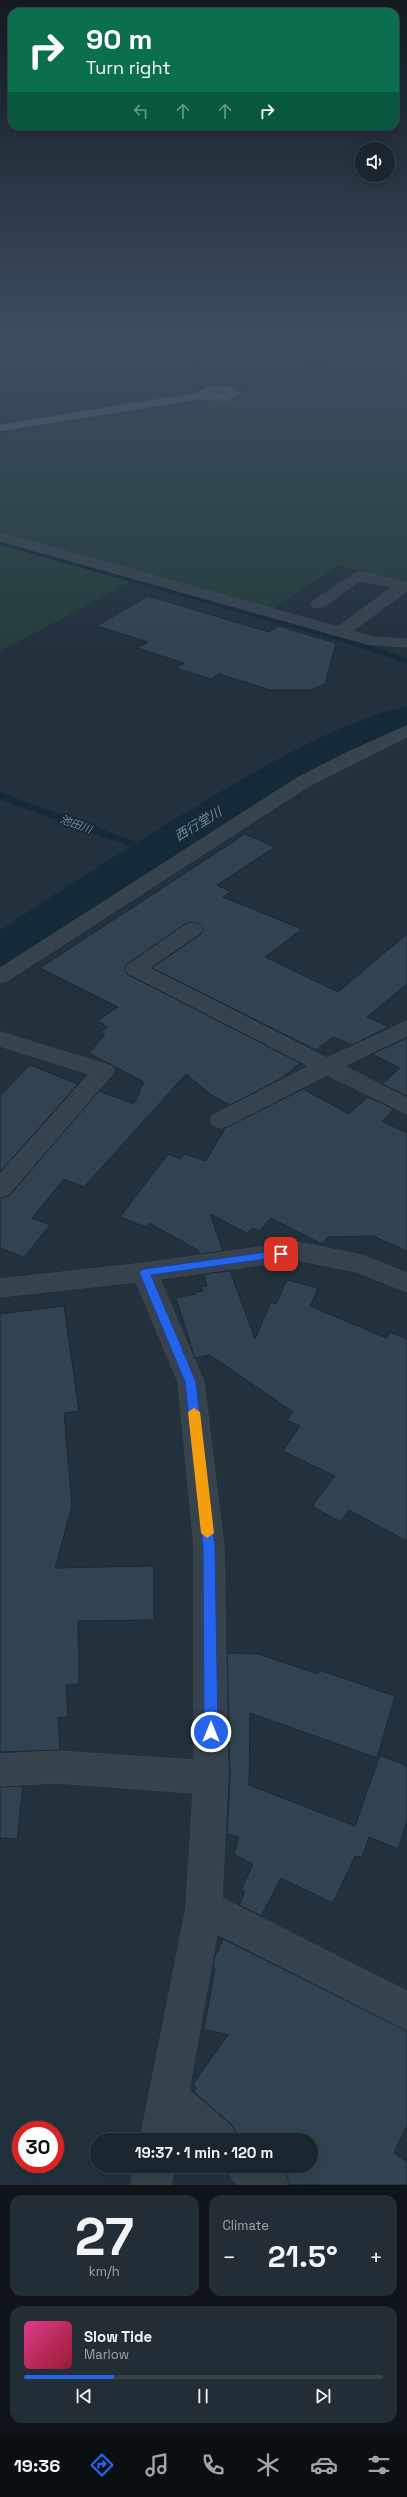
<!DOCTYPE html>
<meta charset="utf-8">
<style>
:root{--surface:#1a252d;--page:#232d35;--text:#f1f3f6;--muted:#9fa5aa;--line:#384249;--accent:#2563eb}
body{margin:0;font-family:"Space Grotesk","Noto Sans JP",sans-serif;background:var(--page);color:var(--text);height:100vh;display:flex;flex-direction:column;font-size:15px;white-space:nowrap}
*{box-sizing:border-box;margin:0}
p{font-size:13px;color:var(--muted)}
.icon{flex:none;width:22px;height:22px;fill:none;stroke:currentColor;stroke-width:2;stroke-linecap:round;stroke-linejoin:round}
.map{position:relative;height:2185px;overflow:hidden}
.sheet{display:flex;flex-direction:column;gap:10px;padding:10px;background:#0e1419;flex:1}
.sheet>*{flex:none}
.hud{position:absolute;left:8px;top:8px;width:391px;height:122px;border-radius:12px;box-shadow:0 4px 16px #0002,0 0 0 1px var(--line);background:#0b6e4f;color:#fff;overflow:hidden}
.fabs{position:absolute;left:355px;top:142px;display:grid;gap:8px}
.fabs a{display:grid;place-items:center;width:40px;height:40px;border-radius:50%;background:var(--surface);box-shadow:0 4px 16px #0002,0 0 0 1px var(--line);font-size:20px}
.speed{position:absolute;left:12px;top:2121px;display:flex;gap:8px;font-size:20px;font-weight:700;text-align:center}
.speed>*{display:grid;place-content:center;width:52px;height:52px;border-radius:50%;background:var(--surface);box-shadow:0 4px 16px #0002,0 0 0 1px var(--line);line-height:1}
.speed .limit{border:6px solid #d22;background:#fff;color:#111}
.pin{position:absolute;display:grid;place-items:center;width:34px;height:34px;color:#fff;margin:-17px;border-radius:8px;box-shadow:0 2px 6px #0006}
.me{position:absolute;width:44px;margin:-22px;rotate:0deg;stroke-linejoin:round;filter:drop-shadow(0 0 3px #0008)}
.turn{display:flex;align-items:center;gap:14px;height:84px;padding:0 12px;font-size:18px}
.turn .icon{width:52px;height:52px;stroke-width:2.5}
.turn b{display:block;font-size:28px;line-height:34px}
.lanes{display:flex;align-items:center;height:38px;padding:0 12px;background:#0003;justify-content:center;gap:20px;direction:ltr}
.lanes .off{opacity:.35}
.big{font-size:30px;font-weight:700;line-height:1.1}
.sheet .widget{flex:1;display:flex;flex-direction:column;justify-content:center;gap:6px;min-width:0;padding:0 14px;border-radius:12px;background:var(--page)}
.sheet .dial{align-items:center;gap:0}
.dial b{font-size:52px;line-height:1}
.song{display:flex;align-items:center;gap:12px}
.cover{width:48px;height:48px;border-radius:6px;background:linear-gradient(135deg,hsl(330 70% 55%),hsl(350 70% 35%))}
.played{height:4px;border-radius:2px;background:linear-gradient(90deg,var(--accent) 25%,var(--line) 25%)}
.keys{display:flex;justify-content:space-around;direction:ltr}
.heat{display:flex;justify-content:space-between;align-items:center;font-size:22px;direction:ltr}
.sheet .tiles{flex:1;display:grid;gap:10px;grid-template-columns:1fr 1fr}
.widget:last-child{grid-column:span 2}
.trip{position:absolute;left:90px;top:2133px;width:228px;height:40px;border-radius:20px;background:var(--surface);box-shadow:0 4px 16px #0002,0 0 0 1px var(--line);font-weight:700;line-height:40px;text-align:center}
.tabs{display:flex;height:64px;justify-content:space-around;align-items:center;background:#0a0f12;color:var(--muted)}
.tabs .icon{width:28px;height:28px}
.tabs .current{color:var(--accent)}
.tabs b{font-size:18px;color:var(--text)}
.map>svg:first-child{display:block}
.green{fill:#243d3c}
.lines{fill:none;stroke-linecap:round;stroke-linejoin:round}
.stream-far2{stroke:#152a39;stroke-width:4.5}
.stream-far1{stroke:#152a39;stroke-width:5.5}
.stream{stroke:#152a39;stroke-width:7}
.river{fill:#152a39;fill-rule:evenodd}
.building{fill:#314350;stroke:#1d2933}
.minor-casing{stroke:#424e58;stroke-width:1}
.major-casing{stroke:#424e58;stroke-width:1}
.minor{fill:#36424c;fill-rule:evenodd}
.major{fill:#54626c;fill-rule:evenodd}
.route{fill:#2563eb;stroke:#184099}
.slow{fill:#f59e0b}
.labels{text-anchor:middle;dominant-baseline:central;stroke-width:4;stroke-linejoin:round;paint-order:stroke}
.far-water-label{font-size:11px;font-style:italic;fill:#698da7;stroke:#1b2731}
.water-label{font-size:13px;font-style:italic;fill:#698da7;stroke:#1b2731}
</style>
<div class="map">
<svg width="407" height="2185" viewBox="0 0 407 2185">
<rect width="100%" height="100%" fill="#22313c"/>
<!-- green -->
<polygon class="green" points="407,370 407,582 338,566 271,609 144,574 0,652 0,435"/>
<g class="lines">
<!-- stream-far2 -->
<g class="stream-far2">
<polyline points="166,343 200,369 195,391"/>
<polyline points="195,390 233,384 240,386 336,358 344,353 407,347"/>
</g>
<!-- stream-far1 -->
<polyline class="stream-far1" points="0,542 349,641 407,661"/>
<!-- stream -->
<polyline class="stream" points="0,796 152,851"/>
<!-- river -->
<path class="river" d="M407 706V731C350 751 300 781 248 812 170 860 94 911 18 963L0 967V930C72 883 144 837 218 793 279 758 338 723 407 706Z"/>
</g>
<!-- building -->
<g class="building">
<polygon points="148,596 269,632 278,626 336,643 325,684 310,690 270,690 219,674 211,679 176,668 184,663 137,648 148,642 97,626"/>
<polygon points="245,834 275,847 217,885 231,892 223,897 302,929 265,957 338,992 407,934 407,984 367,1017 389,1027 352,1045 333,1037 316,1050 152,968 201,934 204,929 200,924 193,922 185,924 127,964 124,969 127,974 300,1063 282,1078 230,1105 210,1094 186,1074 84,1187 64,1179 32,1218 50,1225 24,1257 0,1248 0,1198 9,1196 99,1091 134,1104 144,1082 89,1053 105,1034 100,1032 108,1027 97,1021 118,1007 40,968"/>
<polygon points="407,1038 407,1096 382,1084 400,1068 372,1054"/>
<polygon points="30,1065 78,1084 0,1172 0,1096"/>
<polygon points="303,1089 349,1114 368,1097 394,1109 382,1121 407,1133 407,1251 373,1236 328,1237 322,1244 271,1218 259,1231 252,1228 247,1233 210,1214 223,1251 199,1254 198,1250 149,1223 146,1227 120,1217 168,1154 180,1159 185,1154 206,1161 225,1128"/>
<polygon points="230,1271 255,1339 271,1302 276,1304 287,1280 318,1288 310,1306 386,1338 390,1332 407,1339 407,1541 349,1510 340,1522 312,1506 335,1476 283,1451 300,1426 287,1420 293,1412 210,1355 195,1358 176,1298 196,1294 196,1292 203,1291 201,1287 207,1286 204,1274"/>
<polygon points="64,1306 79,1411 64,1413 72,1506 55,1568 154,1566 154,1620 78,1621 79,1684 66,1685 68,1717 58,1718 60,1750 0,1752 0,1314"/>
<polygon points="227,1653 258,1654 318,1674 319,1670 395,1696 377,1758 250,1713 249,1785 355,1826 380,1755 407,1766 407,1821 398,1849 369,1837 362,1857 355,1856 333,1903 281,1878 261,1916 239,1905 245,1891 241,1890 253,1864 234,1854 239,1837 227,1834 230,1778"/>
<polygon points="23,1786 17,1839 0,1838 0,1787"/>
<polygon points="223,1939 407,2031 407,2126 394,2153 407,2162 407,2185 290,2185 284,2170 279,2166 311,2166 311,2140 240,2140 232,2125 194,2092 197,2088 193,2084 228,2035 204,2029 215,1968 213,1967 214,1959"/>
</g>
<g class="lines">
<defs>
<g id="minor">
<polygon points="386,343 407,343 407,347 344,353 339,350 344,347"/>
<polygon points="0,533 338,627 392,587 359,581 323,607 313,607 311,604 313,601 356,573 368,573 407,583 407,591 352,631 373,637 407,639 407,647 367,644 0,541"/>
<polygon points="407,726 407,737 309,786 7,981 0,983 0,968 297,778 344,754"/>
<polygon points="193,923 200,925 203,929 200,933 149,968 327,1058 407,1021 407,1036 344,1066 407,1098 407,1114 327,1075 229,1125 221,1128 213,1125 210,1120 213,1115 309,1066 128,973 125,969 128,965 186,925"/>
<polygon points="0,1032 112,1066 115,1071 8,1195 0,1197 0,1174 89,1074 0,1046"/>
<polygon points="296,1242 362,1255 407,1273 407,1292 357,1272 296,1260 160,1279 204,1382 224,1547 228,1778 222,1898 407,1991 407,2030 217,1934 189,2090 231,2126 237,2140 188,2140 181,2134 180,2140 140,2140 186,1908 193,1793 57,1783 0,1786 0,1754 57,1751 194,1760 194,1547 178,1382 136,1282 0,1297 0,1279 144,1263"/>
<polygon points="135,2166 175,2166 171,2185 131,2185"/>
<polygon points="227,2166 277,2166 283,2171 289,2185 239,2185 233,2180"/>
</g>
<path id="major" d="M222 385 235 389 240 394 226 401 200 399 0 431V425L197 393 208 387ZM222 391 228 393 210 394Z"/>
</defs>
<!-- minor casing -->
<use href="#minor" class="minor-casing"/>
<!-- major casing -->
<use href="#major" class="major-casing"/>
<!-- minor -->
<use href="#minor" class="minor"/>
<!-- major -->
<use href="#major" class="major"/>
</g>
<!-- sky -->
<linearGradient id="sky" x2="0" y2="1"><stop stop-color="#131b21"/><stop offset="0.53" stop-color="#3e4e61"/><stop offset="1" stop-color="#3e4e61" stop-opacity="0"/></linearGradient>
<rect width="407" height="649" fill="url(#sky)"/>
<!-- route -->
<polygon class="route" points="281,1250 286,1254 281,1257 151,1275 196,1382 215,1547 218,1732 216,1737 211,1739 206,1737 204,1732 203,1547 185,1382 139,1272 144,1269"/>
<!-- slow -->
<polygon class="slow" points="194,1408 200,1412 214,1533 207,1538 201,1533 188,1412"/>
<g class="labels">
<!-- far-water labels -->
<g class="far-water-label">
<text transform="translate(76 824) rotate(20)">池田川</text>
</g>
<!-- water labels -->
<g class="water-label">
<text transform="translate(198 824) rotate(-31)">西行堂川</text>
</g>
</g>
</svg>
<div class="fabs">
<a><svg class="icon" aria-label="sound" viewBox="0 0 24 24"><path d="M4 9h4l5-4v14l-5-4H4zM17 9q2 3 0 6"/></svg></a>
</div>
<div class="speed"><div class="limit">30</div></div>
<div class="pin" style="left:281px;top:1254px;background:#d93025"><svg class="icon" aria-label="arrive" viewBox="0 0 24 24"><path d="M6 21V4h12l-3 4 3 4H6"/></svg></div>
<svg class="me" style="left:211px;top:1732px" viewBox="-20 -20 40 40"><circle r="17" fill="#2563eb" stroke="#fff" stroke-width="3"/><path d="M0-11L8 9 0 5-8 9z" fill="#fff"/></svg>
<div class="trip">19:37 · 1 min · 120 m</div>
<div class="hud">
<div class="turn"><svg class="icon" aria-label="right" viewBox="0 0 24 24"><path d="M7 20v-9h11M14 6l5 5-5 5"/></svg><div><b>90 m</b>Turn right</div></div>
<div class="lanes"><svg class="icon off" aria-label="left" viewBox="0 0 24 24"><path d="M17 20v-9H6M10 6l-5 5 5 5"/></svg><svg class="icon off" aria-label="ahead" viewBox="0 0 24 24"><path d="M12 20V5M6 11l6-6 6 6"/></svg><svg class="icon off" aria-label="ahead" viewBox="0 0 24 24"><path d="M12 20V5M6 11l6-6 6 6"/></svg><svg class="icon" aria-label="right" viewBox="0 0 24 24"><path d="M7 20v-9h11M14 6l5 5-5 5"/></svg></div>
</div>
</div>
<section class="sheet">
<div class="tiles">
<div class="widget dial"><b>27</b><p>km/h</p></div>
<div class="widget"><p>Climate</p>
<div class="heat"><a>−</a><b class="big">21.5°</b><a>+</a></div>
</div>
<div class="widget">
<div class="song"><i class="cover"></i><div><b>Slow Tide</b><p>Marlow</p></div></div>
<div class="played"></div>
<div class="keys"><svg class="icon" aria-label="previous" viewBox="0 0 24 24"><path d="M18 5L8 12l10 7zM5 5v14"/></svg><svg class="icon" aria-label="pause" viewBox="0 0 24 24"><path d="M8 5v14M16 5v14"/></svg><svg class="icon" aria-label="next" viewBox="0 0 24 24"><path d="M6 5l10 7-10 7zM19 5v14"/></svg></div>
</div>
</div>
</section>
<nav class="tabs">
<b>19:36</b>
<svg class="icon current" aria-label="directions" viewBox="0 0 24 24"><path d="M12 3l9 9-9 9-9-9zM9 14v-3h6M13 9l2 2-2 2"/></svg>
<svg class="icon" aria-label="music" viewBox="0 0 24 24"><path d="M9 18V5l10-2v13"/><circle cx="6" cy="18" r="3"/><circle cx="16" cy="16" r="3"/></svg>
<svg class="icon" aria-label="phone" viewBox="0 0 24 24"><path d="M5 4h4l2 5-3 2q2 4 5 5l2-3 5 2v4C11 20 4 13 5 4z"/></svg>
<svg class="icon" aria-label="climate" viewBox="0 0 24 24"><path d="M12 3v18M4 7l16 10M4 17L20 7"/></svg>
<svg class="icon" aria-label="car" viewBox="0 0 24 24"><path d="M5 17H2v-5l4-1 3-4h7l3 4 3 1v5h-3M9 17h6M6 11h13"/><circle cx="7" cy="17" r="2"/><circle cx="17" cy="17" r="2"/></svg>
<svg class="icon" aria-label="filters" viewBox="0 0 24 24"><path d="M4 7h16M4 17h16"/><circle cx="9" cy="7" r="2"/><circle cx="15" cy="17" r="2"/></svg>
</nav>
